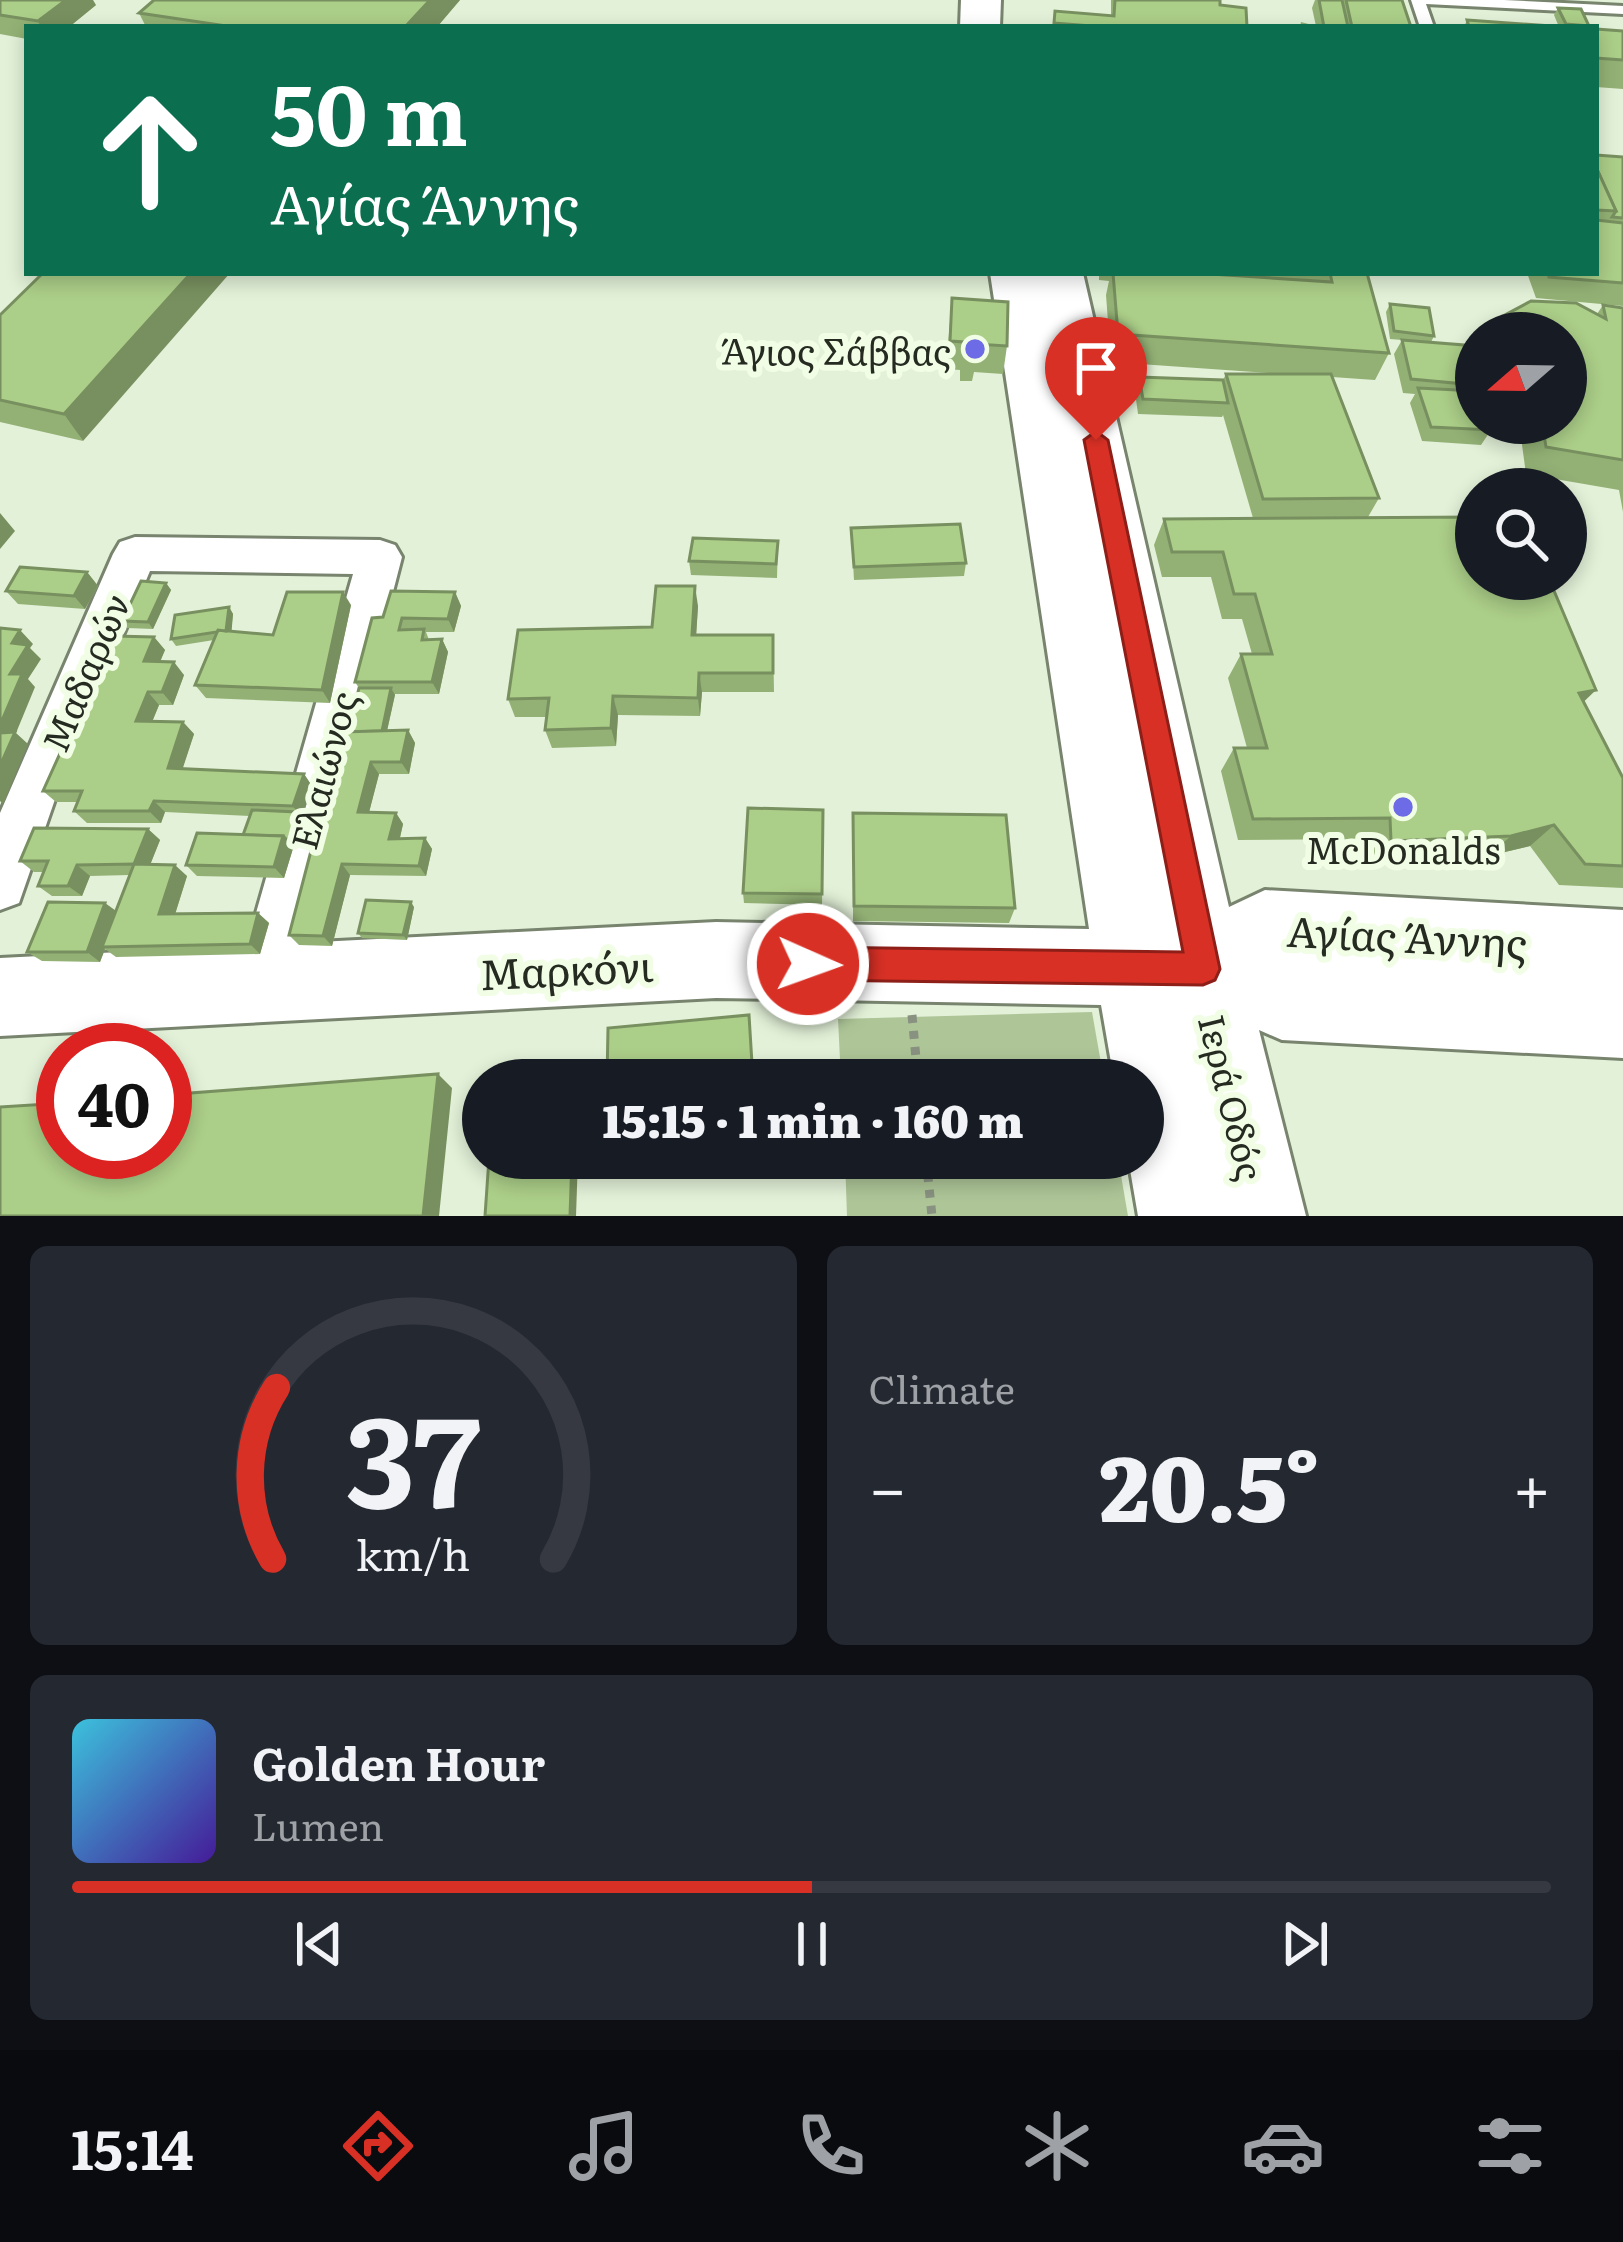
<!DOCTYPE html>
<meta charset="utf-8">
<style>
:root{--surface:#171b24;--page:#242831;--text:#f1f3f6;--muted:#9ea1a6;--line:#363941;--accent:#d93025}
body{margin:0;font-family:Literata,serif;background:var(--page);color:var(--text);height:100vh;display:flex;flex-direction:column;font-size:45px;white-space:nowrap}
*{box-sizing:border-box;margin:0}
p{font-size:39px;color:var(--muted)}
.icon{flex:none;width:66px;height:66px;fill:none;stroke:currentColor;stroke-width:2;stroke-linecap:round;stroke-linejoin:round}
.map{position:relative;height:1216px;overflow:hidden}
.details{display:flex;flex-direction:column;gap:30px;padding:30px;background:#0d0f14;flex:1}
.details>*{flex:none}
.banner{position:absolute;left:24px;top:24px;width:1575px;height:252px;border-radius:0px;box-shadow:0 6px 18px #0003;background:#0b6e4f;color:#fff;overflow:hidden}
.needle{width:78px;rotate:250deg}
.fabs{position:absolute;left:1455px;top:312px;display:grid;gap:24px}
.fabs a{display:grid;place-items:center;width:132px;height:132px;border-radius:50%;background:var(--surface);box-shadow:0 6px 18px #0003;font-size:60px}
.speed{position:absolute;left:36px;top:1023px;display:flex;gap:24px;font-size:60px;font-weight:700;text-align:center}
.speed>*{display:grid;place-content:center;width:156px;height:156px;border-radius:50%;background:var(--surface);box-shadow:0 6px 18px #0003;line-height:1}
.speed .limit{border:18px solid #d22;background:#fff;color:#111}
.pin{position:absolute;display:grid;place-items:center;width:102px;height:102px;color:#fff;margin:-123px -51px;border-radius:50% 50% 50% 0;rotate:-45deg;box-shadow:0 0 12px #0007}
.pin .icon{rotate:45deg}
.me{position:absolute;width:132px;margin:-66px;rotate:92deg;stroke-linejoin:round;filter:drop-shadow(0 0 9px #0008)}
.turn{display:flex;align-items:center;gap:42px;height:252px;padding:0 48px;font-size:54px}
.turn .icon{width:156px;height:156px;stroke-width:2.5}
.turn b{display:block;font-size:84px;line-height:102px}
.big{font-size:90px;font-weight:800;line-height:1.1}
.details .widget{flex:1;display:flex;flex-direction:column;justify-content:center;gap:18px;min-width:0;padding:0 42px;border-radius:18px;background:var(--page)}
.details .dial{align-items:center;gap:0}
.dial svg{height:312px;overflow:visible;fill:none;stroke:var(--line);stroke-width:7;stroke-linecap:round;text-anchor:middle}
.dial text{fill:var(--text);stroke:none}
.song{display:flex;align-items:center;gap:36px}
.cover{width:144px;height:144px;border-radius:18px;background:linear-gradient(135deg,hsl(190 70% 55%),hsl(260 70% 35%))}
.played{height:12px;border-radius:6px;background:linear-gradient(90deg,var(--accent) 50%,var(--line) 50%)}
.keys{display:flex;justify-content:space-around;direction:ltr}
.heat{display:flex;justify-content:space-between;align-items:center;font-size:66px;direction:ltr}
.details .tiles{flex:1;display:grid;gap:30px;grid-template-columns:1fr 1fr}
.widget:last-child{grid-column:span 2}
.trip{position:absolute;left:462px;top:1059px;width:702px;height:120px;border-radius:60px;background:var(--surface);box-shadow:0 6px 18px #0003;font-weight:800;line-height:120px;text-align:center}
.dock{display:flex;height:192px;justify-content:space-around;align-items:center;background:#090b0e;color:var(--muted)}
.dock .icon{width:84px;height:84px}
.dock .selected{color:var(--accent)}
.dock b{font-size:54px;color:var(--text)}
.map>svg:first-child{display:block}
.green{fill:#adc597}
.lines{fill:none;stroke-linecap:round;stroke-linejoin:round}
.lane-casing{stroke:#78846e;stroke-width:6}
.street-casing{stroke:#78846e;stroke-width:6}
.secondary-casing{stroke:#78846e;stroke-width:6}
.path{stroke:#899281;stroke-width:9;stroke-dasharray:8 8;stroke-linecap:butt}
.lane{fill:#fff;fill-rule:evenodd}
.street{fill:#fff;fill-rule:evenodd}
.secondary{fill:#fff;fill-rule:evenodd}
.wall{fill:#93b175}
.shaded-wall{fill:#78905f}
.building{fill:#abce88;stroke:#78905f;stroke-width:3}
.route{fill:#d93025;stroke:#8d1f18;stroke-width:3}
.poi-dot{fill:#6d6be5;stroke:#f1fee5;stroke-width:4.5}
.labels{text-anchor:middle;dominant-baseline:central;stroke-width:12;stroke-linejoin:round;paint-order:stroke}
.poi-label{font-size:36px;fill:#262b22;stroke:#f1fee5;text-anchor:end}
.street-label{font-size:36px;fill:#262b22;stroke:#f1fee5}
.near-street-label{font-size:42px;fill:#262b22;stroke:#f1fee5}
</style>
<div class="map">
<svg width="1623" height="1216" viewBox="0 0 1623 1216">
<rect width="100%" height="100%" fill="#e3f1d8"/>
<!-- green -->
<g class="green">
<polygon points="1092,1012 1104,1080 841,1080 838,1019"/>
<polygon points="845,1158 1118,1158 1128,1216 847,1216"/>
</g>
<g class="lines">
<defs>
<polygon id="lane" points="1411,0 1504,0 1623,6 1623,14 1426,4 1434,27 1420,27"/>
<polygon id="street" points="135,537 380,540 395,545 402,557 292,983 284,1003 264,1011 244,1003 236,983 353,574 150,571 60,785 19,903 0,910 0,813 113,554 120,542"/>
<g id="secondary">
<polygon points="961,0 1001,0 1000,27 960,27"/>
<polygon points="990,273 1083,273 1229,907 1265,890 1623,910 1623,1058 1282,1040 1259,1030 1306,1216 1138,1216 1128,1158 1143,1158 1143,1080 1114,1080 1101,1005 716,998 0,1036 0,958 716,922 1089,929"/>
</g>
</defs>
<!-- lane casing -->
<use href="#lane" class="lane-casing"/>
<!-- street casing -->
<use href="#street" class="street-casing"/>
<!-- secondary casing -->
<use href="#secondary" class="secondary-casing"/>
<!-- path -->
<g class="path">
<polyline points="912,1015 918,1080"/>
<polyline points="926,1158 932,1216"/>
</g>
<!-- lane -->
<use href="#lane" class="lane"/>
<!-- street -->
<use href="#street" class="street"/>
<!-- secondary -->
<use href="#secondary" class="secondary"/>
</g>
<!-- wall -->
<g class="wall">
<polygon points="0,0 96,5 69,27 27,27 27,39 0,34"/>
<polygon points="154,0 460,0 437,27 146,27 139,13"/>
<polygon points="1111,0 1220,0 1220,5 1247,27 1053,27 1055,11 1111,16"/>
<polygon points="1315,0 1402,0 1411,27 1300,27 1301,22 1316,26 1312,8"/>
<polygon points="1558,8 1589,26 1588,27 1464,27 1467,20 1559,27 1554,15"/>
<polygon points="1596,29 1623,31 1623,89 1596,87"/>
<polygon points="1596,155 1623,157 1623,306 1536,298 1527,273 1596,273"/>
<polygon points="1099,273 1367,273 1389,353 1375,380 1332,377 1379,498 1368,517 1584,702 1623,778 1623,888 1559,885 1530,846 1488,856 1371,862 1371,839 1238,840 1221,771 1234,748 1247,748 1228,678 1241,654 1252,654 1242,619 1222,619 1211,577 1162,577 1154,545 1164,519 1253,518 1223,415 1222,417 1138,414 1135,392 1139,377 1223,380 1226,374 1284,374 1111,362 1106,295 1109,281 1099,280"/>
<polygon points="952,298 1007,346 1003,374 974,372 972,381 960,381 960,370 946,369"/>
<polygon points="1390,304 1434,336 1431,342 1476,346 1476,423 1491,430 1481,445 1422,441 1410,403 1415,394 1403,393 1394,354 1402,340 1390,339 1386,312"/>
<polygon points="1603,305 1623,308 1623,512 1619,490 1526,474 1519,423 1566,423 1566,333 1493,333 1503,316 1597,314"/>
<polygon points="0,315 83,441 0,422"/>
<polygon points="851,528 966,563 964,576 854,580"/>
<polygon points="778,541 777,578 691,575 689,561"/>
<polygon points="87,572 98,586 85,609 18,604 6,591"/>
<polygon points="166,583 171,590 153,629 127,628 122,621"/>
<polygon points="455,592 461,606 454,632 426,632 429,640 442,639 448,652 439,694 395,694 387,731 408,730 415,743 409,774 379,774 369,812 396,813 403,824 400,838 425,838 432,849 426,876 350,875 332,946 299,945 289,935 348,732 359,688 355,682 383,617"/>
<polygon points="351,605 330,703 206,698 195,685 214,640 176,646 171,639 229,607 233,614 231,631 273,635"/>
<polygon points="698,606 696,635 773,635 774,692 702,692 700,716 618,715 616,746 552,748 545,730 547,717 515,717 508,699"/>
<polygon points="154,637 165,650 160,661 184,675 173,705 159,705 152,722 183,722 194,734 182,769 304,774 312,786 284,878 197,876 186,865 243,835 250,816 165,812 161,823 87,823 74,811 78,802 56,802 43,791"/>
<polygon points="823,810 822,905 744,903 743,893"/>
<polygon points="853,813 1015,908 1009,923 853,921"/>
<polygon points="148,829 160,840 150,865 187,876 175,914 258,913 269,923 260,954 116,957 105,949 100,962 42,961 27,952 116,911 129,875 90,876 82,896 52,896 38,886 43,872 34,872 20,861"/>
<polygon points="414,907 407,940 362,938 358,933"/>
</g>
<!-- shaded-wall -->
<g class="shaded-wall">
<polygon points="66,0 93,0 96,5 69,27 41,27 38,21"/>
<polygon points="430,0 460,0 437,27 405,27"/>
<polygon points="191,273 230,273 83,441 64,414"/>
<polygon points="0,513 15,531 0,549"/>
<polygon points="87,572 98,586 85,609 74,596"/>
<polygon points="166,583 171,590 153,629 148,622"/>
<polygon points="695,586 698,606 695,654 692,635"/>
<polygon points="343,592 351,605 330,703 322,690"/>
<polygon points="455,592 461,606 454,632 448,619"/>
<polygon points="229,607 233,614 231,638 226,631"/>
<polygon points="20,630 33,644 30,648 41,659 28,679 35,687 16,733 28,744 3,804 0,801 0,725 10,674 12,643"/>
<polygon points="154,637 165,650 155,674 144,661"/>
<polygon points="442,639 448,652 439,694 432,682"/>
<polygon points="174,662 184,675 173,705 162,692"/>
<polygon points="699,673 702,692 700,716 698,698"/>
<polygon points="391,688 395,695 384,744 380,738"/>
<polygon points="1596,690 1572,713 1579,693"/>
<polygon points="148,692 159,705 147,734 136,721"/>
<polygon points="613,696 618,715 616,746 611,728"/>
<polygon points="183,722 194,734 179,780 168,768"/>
<polygon points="408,730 415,743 409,774 401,762"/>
<polygon points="371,762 379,774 366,824 358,812"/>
<polygon points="304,774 312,786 284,878 274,867 283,836 297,812 293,806"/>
<polygon points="154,801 165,812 161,823 149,811"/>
<polygon points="396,813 403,824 397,850 389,839"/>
<polygon points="1554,825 1530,846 1488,856 1511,836"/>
<polygon points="148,829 160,840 146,875 134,864"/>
<polygon points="425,838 432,849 426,876 419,866"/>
<polygon points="342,864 350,875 332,946 323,936"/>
<polygon points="77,865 90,876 82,896 68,886"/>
<polygon points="175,865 187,876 172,924 159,914"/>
<polygon points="411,902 414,907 407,940 403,935"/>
<polygon points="105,903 119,913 102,947 105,949 100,962 87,952"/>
<polygon points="258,913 269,923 260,954 250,944"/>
<polygon points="438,1074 452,1088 439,1216 423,1216"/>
<polygon points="572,1158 578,1158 576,1216 570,1216"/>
</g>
<!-- building -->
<g class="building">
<polygon points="0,0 66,0 38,21 0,15"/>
<polygon points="154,0 430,0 405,27 233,27 139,13"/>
<polygon points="1115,0 1220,0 1220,5 1246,8 1247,27 1104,27 1054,23 1055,11 1114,16"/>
<polygon points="1319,0 1342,0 1348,27 1324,27"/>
<polygon points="1346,0 1402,0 1411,27 1352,27"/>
<polygon points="1558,8 1581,9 1589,26 1566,24"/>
<polygon points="1467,20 1566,27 1469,27"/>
<polygon points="1596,29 1623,31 1623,60 1596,58"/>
<polygon points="1596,155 1623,157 1623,218 1612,217 1616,211 1596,167"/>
<polygon points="1596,167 1616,211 1596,210"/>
<polygon points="1596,220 1623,223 1623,283 1549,277 1548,273 1596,273"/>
<polygon points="43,273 191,273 64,414 0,400 0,315"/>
<polygon points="1113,273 1196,273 1332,282 1330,273 1367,273 1389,353 1118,334"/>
<polygon points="952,298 1008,302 1007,346 976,344 976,354 964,353 964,342 950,341"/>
<polygon points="1531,301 1576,303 1606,319 1603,305 1623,308 1623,460 1546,447 1542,423 1566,423 1566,333 1509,333 1503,316"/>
<polygon points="1390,304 1429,308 1434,336 1394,331"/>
<polygon points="1402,340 1476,346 1476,385 1411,379"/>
<polygon points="1226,374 1331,374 1379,498 1263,499"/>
<polygon points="1139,377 1223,380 1228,403 1143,399"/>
<polygon points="1418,388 1476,391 1476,423 1488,423 1491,430 1431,427"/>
<polygon points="1476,517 1476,579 1549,579 1596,690 1579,693 1623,778 1623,866 1585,864 1554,825 1511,836 1391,841 1390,818 1253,819 1234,748 1267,748 1241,654 1272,654 1255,594 1234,594 1223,552 1172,552 1164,519"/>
<polygon points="960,524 966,563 854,567 851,528"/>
<polygon points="693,538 778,541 776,564 689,561"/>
<polygon points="20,567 87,572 74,596 6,591"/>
<polygon points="141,581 166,583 148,622 122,621"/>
<polygon points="656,586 695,586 692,635 773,635 773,673 699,673 698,698 613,696 611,728 545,730 549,698 508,699 518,630 652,627"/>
<polygon points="391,591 455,592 448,619 402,618 399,630 424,629 422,640 442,639 432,682 355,682 372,618 383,617"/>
<polygon points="287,592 343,592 322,690 195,685 218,630 273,635"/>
<polygon points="229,607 226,631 218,630 217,632 171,639 175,615"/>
<polygon points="0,628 20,630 12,643 28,645 10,674 22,674 0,725"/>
<polygon points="113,636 154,637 144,661 174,662 162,692 148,692 136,721 183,722 168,768 304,774 293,806 154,801 149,811 74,811 82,791 43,791"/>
<polygon points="359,688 391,688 382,731 348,732"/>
<polygon points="408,730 401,762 371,762 358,812 396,813 389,839 425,838 419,866 342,864 323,936 289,935 342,732"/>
<polygon points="15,732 0,766 0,733"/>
<polygon points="748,808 823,810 822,894 743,893"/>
<polygon points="252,810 297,812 288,841 283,836 243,835"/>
<polygon points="853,813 1006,815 1015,908 854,906"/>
<polygon points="34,828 148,829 134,864 175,865 159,914 258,913 250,944 102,947 134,864 77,865 68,886 38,886 48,861 20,861"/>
<polygon points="197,833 283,836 274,867 186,865"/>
<polygon points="366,900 411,902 403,935 358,933"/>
<polygon points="48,902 105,903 87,952 27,952"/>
<polygon points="749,1015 753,1080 607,1080 608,1028"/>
<polygon points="438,1074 423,1216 0,1216 0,1107 63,1103 63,1152 165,1152 165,1095"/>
<polygon points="489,1158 572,1158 570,1216 485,1216"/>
</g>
<!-- route -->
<polygon class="route" points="1096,431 1108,440 1220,969 1215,980 1203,985 808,980 796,975 791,964 796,952 808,947 1183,952 1084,440"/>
<!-- markers -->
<g class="poi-dot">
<circle cx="975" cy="349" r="12"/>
<circle cx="1403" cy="807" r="12"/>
</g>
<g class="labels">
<!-- poi labels -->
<g class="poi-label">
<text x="951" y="349">Άγιος Σάββας</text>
<text x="1403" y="848" text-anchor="middle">McDonalds</text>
</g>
<!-- street labels -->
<g class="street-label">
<text transform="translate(84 672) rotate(-67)">Μαδαρών</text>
<text transform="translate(322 770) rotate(-75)">Ελαιώνος</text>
<text transform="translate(1233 1097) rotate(76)">Ιερά Οδός</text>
</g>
<!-- near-street labels -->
<g class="near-street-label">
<text transform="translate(1407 935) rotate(3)">Αγίας Άννης</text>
<text transform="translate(566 968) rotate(-3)">Μαρκόνι</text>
</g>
</g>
</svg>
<div class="fabs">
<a><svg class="needle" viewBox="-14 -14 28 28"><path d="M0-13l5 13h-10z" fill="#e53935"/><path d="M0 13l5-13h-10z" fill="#9ea1a6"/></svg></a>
<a><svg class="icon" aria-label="search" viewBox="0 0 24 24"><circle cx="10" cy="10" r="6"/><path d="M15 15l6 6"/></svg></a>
</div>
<div class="speed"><div class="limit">40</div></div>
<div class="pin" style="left:1096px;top:440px;background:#d93025"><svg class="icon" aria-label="arrive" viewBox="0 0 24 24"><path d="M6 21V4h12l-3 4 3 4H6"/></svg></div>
<svg class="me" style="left:808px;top:964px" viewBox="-20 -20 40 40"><circle r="17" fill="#d93025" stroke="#fff" stroke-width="3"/><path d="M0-11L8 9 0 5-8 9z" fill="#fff"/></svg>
<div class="trip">15:15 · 1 min · 160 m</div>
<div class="banner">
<div class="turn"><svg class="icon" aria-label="ahead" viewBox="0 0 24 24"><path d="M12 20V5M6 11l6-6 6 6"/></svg><div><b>50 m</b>Αγίας Άννης</div></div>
</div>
</div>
<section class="details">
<div class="tiles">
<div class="widget dial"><svg viewBox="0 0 100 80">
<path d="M14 69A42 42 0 1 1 86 69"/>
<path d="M14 69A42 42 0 0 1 15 25" stroke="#d93025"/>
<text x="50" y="56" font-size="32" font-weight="700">37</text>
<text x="50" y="72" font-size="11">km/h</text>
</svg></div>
<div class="widget"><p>Climate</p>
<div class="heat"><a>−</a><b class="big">20.5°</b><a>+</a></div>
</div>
<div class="widget">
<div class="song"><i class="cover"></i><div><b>Golden Hour</b><p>Lumen</p></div></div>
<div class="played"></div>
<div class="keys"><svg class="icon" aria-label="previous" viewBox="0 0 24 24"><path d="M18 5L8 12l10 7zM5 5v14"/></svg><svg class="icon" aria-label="pause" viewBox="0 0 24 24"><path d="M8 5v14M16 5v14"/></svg><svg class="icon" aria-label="next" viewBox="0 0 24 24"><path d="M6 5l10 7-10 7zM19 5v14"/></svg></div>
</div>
</div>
</section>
<nav class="dock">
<b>15:14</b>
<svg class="icon selected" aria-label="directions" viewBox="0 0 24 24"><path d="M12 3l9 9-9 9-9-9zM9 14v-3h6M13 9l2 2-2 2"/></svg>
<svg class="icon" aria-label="music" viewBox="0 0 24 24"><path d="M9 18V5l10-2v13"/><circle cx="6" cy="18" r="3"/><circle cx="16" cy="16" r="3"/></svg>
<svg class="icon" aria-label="phone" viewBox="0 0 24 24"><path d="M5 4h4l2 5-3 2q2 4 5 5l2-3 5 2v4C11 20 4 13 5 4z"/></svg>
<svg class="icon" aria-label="climate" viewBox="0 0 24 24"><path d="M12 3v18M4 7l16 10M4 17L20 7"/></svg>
<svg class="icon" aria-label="car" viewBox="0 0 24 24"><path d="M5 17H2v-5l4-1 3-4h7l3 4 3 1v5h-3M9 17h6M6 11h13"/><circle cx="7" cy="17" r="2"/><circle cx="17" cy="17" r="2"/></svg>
<svg class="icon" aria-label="filters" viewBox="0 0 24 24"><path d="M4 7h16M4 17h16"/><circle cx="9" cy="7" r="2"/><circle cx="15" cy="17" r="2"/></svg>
</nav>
